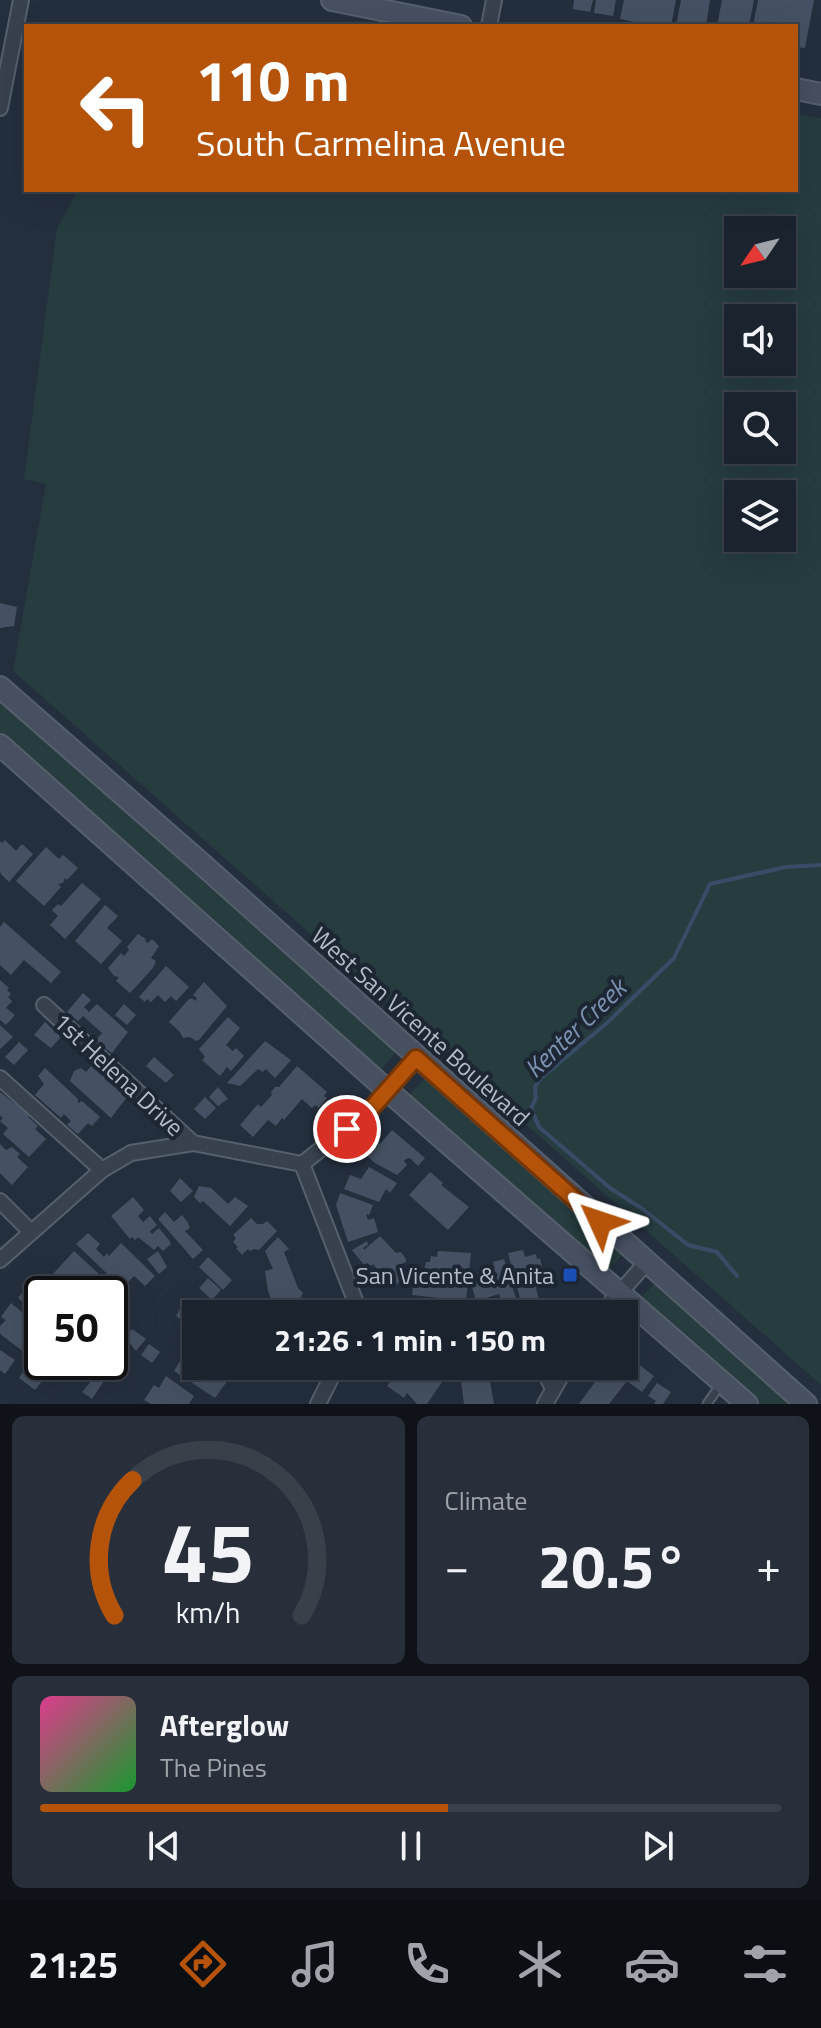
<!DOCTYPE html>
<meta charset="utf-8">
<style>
:root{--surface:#1b232e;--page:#282f3a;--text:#f1f3f6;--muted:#a0a4aa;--line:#39404a;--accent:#b45309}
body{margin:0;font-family:"Titillium Web",sans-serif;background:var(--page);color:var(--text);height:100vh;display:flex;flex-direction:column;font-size:30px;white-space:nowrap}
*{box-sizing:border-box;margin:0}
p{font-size:26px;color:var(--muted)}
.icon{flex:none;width:44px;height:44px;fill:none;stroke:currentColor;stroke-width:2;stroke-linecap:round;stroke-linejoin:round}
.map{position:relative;height:1404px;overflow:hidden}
.details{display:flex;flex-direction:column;gap:12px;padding:12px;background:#0f1319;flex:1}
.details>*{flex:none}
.banner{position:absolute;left:24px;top:24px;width:774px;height:168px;border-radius:0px;box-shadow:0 8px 32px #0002,0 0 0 2px var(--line);background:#b45309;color:#fff;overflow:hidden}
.needle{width:52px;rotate:235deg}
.fabs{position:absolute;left:724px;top:216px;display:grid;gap:16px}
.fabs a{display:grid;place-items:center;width:72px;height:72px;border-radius:0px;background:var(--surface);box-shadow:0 8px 32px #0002,0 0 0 2px var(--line);font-size:40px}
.speed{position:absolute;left:24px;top:1276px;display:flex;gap:16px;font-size:40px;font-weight:700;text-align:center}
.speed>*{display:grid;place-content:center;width:104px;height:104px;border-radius:50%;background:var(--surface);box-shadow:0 8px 32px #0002,0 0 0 2px var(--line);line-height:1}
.speed .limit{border:4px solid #111;border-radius:12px;background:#fff;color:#111}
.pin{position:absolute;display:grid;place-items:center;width:68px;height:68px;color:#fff;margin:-34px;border:4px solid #fff;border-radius:50%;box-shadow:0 2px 8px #0007}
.me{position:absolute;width:88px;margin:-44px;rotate:312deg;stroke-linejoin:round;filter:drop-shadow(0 0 6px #0008)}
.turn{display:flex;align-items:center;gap:28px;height:168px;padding:0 40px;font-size:36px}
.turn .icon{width:104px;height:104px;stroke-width:2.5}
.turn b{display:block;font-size:56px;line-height:68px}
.big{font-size:60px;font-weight:700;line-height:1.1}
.details .widget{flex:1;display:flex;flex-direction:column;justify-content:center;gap:12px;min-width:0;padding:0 28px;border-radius:12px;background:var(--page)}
.details .dial{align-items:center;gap:0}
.dial svg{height:208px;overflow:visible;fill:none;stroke:var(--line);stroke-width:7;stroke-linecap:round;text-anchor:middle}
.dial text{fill:var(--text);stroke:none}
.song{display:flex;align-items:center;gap:24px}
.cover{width:96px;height:96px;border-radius:12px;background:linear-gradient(135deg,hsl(330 70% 55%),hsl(130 70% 35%))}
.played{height:8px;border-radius:4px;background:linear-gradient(90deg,var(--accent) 55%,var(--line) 55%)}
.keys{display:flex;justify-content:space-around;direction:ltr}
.heat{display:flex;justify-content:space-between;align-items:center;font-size:44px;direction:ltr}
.details .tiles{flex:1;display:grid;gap:12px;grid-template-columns:1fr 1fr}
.widget:last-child{grid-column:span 2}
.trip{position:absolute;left:182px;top:1300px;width:456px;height:80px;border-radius:0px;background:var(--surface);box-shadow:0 8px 32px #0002,0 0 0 2px var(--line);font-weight:700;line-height:80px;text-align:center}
.tabs{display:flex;height:128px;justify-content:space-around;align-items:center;background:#0b0e12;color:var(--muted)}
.tabs .icon{width:56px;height:56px}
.tabs .selected{color:var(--accent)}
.tabs b{font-size:36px;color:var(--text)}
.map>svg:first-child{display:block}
.green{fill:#263c3f;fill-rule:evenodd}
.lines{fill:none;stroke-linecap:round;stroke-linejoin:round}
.stream{stroke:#394c67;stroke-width:4}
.building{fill:#455162}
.lane-casing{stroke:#565f6c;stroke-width:11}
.street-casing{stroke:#565f6c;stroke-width:18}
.secondary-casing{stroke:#565f6c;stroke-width:24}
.lane{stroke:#38414e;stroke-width:7}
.street{stroke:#38414e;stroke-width:14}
.secondary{stroke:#465061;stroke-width:20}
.route-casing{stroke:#753606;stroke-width:20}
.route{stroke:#b45309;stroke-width:14}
.transit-dot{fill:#1a4fb4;stroke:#1d2633;stroke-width:3}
.labels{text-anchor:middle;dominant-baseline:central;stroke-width:8;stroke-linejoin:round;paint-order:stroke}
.street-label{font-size:24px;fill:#b4bcc9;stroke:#1d2633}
.poi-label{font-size:24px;fill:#b4bcc9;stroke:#1d2633;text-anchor:end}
.water-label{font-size:26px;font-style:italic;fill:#7c92b1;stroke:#1d2633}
</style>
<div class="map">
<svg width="821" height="1404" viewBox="0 0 821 1404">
<rect width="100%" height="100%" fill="#242f3e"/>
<!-- green -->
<g class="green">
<path d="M796 114 821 118V1385L13 671 46 484 24 479 57 228 78 190H796ZM738 230H782V274H738ZM738 318H782V362H738ZM738 406H782V450H738ZM738 494H782V538H738Z"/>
<polygon points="0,701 396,1052 380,1071 0,734"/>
<polygon points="426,1077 623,1254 607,1272 408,1096"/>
<polygon points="656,1282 793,1404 757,1404 639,1300"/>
</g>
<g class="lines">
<!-- stream -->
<polyline class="stream" points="737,1276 717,1252 688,1245 644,1210 610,1188 539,1127 531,1108 536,1098 535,1087 541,1078 607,1023 674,958 710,884 786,867 821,865"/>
</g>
<!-- building -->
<g class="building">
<polygon points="574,0 593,0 590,12 573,9"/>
<polygon points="596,0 616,0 613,16 594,13"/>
<polygon points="624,0 676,0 671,26 654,26 620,19"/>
<polygon points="681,0 710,0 706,26 676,26"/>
<polygon points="722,0 754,0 749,26 717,26"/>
<polygon points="758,0 814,0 805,48 796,47 796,26 753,26"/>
<polygon points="0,603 17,607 14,626 0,628"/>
<polygon points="5,840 16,851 22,844 33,854 9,882 1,874 0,870 0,841 2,843"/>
<polygon points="46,847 59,859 63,855 78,868 67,880 65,878 63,883 58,884 61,887 44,906 16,881"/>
<polygon points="82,883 101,899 65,939 50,925 58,916 52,910 58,904 61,906"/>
<polygon points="105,905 118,916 107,928 122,941 101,964 75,941"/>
<polygon points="4,922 61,972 51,983 24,960 11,975 0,965 0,927"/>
<polygon points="138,934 146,939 145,941 148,943 152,939 159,946 151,958 156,961 153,968 130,993 116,981 119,977 114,976 108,968 121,953 124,956 129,950 127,947"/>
<polygon points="166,966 189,987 176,1001 171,996 165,1002 158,995 151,1002 147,999 145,1002 139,997"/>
<polygon points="0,980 9,988 7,990 11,994 8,997 12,1001 6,1008 15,1015 6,1025 0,1020"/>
<polygon points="204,982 227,1006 199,1040 196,1041 190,1037 183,1038 180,1032 169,1022 188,1000 192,998 195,1001 197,998 193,995"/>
<polygon points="83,993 91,1000 84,1007 89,1012 97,1004 128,1032 112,1053 95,1041 102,1033 83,1016 78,1021 67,1012"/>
<polygon points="124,1004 136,1015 127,1025 115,1015"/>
<polygon points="228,1017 240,1028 226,1045 233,1051 236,1048 244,1056 231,1071 227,1067 220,1076 202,1060 205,1057 199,1049"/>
<polygon points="45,1022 59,1035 60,1038 51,1048 34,1035"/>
<polygon points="0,1025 13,1037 0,1049"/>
<polygon points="265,1041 291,1060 275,1078 266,1069 263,1072 258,1069 240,1086 227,1083"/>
<polygon points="19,1042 28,1050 14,1065 5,1057"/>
<polygon points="154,1057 174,1075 166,1083 146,1066"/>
<polygon points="92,1065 127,1097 111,1118 70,1081 74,1071 81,1068 86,1072"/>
<polygon points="297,1066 327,1092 324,1096 327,1098 319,1108 315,1105 312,1108 302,1099 284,1120 282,1118 276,1126 268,1120 253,1137 240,1125 258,1104 261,1107 272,1095 271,1092 275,1087 279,1087"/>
<polygon points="45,1068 78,1099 78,1103 82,1101 100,1117 92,1126 88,1123 78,1134 67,1125 71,1121 64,1114 61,1118 35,1095 44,1084 38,1076"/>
<polygon points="218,1087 228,1099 218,1106 209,1097"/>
<polygon points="0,1092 29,1115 28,1117 38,1126 35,1129 46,1139 29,1157 3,1134 8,1128 0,1121 3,1118 0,1115"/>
<polygon points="205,1097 216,1108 205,1119 194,1109"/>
<polygon points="392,1130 425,1158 418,1166 410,1158 406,1159 404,1161 407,1165 397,1175 375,1163 363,1152 374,1139 380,1144"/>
<polygon points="0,1144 6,1150 12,1147 20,1154 17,1157 28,1167 12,1185 0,1173"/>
<polygon points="369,1167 397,1183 390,1193 386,1189 379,1202 344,1189 350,1175 361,1179"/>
<polygon points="430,1172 443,1183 441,1185 469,1207 448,1230 409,1195"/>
<polygon points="180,1178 193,1191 181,1202 170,1191"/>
<polygon points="199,1186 211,1188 228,1204 235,1197 248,1206 230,1226 203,1201 200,1203 194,1197"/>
<polygon points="340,1193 373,1205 369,1215 366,1214 368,1220 374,1218 378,1232 348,1242 336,1205"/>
<polygon points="133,1197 144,1210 138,1216 143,1222 150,1216 157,1225 150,1231 152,1234 159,1228 169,1240 171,1244 163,1251 158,1246 154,1250 138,1237 135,1240 132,1237 130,1239 111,1216"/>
<polygon points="165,1212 174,1222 182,1215 188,1223 190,1228 185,1231 203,1250 193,1259 158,1219"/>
<polygon points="251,1218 257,1224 263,1224 267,1221 277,1231 259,1250 254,1249 250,1251 248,1249 242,1255 236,1248 238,1247 233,1242 236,1238 233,1235"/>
<polygon points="88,1233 100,1244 96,1249 104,1257 107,1253 109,1256 121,1243 155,1276 145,1286 134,1276 122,1288 76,1244"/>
<polygon points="380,1236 396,1253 401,1252 406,1259 406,1262 397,1266 406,1277 392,1288 373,1264 371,1266 367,1263 364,1265 352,1250 367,1241 368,1245 363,1248 364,1250"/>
<polygon points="278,1237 289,1249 284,1252 298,1288 303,1293 299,1300 302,1314 287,1314 285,1304 274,1307 268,1291 265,1271 273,1269 265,1251"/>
<polygon points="523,1250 525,1257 536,1254 537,1259 540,1258 544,1277 542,1278 543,1286 536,1288 539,1300 522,1306 508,1253"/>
<polygon points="74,1251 100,1275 93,1282 114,1296 110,1301 110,1294 75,1294 79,1289 73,1284 68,1289 52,1275"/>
<polygon points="158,1251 167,1267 159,1274 147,1259"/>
<polygon points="438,1251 471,1253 466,1301 412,1295 414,1278 422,1279 426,1262 430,1262 431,1256 437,1257"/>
<polygon points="208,1257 232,1280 223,1290 199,1267"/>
<polygon points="504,1259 517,1302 503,1307 499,1294 486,1298 488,1304 478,1307 472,1287 476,1286 475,1282 481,1281 478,1273 495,1268 493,1262"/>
<polygon points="208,1278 221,1290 212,1300 199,1288"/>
<polygon points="27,1287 42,1297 40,1317 18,1298"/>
<polygon points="11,1303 38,1325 31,1334 40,1340 42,1338 40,1364 0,1334 0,1326 6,1320 1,1317"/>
<polygon points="183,1304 196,1313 190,1326 176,1316"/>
<polygon points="132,1329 146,1339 136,1351 125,1337"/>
<polygon points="149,1344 160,1352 152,1363 141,1355"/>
<polygon points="0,1350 15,1360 5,1374 0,1370"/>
<polygon points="186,1351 196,1358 196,1366 208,1366 228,1380 215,1398 174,1371"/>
<polygon points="624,1353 654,1376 642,1392 627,1381 609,1404 579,1404 605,1368 624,1366"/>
<polygon points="29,1363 46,1376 35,1390 19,1378"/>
<polygon points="220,1366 253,1366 245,1378"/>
<polygon points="405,1366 453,1366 427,1404 417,1404 407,1393 404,1398 387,1386 397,1371 400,1373"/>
<polygon points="478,1368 479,1372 481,1368 491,1374 488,1382 490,1381 494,1404 464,1404 460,1375 465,1374 464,1370"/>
<polygon points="98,1373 106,1378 92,1399 82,1392"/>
<polygon points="166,1376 194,1396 189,1404 151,1404 144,1400 154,1385 159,1388"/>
<polygon points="657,1383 671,1392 663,1404 654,1404 656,1401 648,1396"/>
</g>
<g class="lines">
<defs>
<polyline id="lane" points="707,1404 721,1384"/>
<g id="street">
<polyline points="489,26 494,0"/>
<polyline points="0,108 21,0"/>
<polyline points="44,1005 193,1143"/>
<polyline points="0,1078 102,1170"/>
<polyline points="302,1164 358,1308 356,1314"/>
<polyline points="0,1201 30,1231"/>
<polyline points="0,1260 102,1170 131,1153 193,1143 302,1164 369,1111 416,1058"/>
<polyline points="358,1308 423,1314"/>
<polyline points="601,1314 646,1263"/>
<polyline points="542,1366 553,1389"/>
<polyline points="318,1404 337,1366"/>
<polyline points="545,1404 567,1366"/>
</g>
<g id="secondary">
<polyline points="332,0 461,26"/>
<polyline points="796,89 821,94"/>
<polyline points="0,687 202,864 806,1404"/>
<polyline points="0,745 387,1090 747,1404"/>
</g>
</defs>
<!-- lane casing -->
<use href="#lane" class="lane-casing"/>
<!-- street casing -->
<use href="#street" class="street-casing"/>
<!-- secondary casing -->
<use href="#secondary" class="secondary-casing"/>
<!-- lane -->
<use href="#lane" class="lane"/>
<!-- street -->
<use href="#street" class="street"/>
<!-- secondary -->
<use href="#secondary" class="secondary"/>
</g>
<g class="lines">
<defs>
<polyline id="route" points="347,1129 369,1111 416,1058 600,1222"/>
</defs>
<!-- route casing -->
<use href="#route" class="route-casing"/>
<!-- route -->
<use href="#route" class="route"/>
</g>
<!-- markers -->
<rect class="transit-dot" x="562" y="1267" width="16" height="16" rx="4"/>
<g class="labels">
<!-- street labels -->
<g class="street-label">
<text transform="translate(421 1026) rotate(42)">West San Vicente Boulevard</text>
<text transform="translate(119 1074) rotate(43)">1st Helena Drive</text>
</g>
<!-- poi labels -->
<g class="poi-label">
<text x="554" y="1275">San Vicente &amp; Anita</text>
</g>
<!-- water labels -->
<g class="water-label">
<text transform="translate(575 1028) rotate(-44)">Kenter Creek</text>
</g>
</g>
</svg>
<div class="fabs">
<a><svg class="needle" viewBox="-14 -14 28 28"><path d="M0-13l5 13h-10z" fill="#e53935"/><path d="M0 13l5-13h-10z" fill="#a0a4aa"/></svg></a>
<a><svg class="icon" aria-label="sound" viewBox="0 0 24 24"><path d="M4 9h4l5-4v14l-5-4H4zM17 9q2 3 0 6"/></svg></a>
<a><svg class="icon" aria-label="search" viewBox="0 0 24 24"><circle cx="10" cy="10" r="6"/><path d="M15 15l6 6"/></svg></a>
<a><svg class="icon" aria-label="layers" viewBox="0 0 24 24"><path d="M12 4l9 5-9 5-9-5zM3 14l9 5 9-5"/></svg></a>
</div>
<div class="speed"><div class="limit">50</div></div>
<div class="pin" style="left:347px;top:1129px;background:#d93025"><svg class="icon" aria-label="arrive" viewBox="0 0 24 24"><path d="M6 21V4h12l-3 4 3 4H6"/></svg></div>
<svg class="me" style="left:600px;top:1222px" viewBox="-20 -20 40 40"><path d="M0-17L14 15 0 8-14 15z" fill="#b45309" stroke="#fff" stroke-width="4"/></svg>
<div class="trip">21:26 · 1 min · 150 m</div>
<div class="banner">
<div class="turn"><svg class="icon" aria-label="left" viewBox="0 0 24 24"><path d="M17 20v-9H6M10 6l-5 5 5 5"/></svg><div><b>110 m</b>South Carmelina Avenue</div></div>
</div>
</div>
<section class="details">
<div class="tiles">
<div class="widget dial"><svg viewBox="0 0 100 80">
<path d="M14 69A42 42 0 1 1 86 69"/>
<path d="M14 69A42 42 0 0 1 21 17" stroke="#b45309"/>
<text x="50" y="56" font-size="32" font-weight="700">45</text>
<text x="50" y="72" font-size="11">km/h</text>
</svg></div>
<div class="widget"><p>Climate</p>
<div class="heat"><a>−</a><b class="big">20.5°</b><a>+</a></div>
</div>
<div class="widget">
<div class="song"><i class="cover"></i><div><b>Afterglow</b><p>The Pines</p></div></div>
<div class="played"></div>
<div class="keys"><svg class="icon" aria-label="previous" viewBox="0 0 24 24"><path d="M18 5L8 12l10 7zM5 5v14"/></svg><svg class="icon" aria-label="pause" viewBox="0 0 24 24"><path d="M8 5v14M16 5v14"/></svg><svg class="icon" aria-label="next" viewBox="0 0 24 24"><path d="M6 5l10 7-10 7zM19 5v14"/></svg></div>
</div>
</div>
</section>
<nav class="tabs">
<b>21:25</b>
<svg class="icon selected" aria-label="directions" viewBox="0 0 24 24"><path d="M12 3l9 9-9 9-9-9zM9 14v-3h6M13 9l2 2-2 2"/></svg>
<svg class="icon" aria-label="music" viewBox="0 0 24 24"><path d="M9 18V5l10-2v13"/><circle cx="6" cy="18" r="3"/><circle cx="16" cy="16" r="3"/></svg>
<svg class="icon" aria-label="phone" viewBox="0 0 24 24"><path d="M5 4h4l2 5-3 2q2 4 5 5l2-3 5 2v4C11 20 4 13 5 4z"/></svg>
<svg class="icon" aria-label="climate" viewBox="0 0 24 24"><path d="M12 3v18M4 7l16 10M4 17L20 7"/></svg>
<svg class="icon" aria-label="car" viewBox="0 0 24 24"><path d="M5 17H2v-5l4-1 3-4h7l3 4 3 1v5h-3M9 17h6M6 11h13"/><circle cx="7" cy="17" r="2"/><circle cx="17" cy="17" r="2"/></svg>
<svg class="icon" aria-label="filters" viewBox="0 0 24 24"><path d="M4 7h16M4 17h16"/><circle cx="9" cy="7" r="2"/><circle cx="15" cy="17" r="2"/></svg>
</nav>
